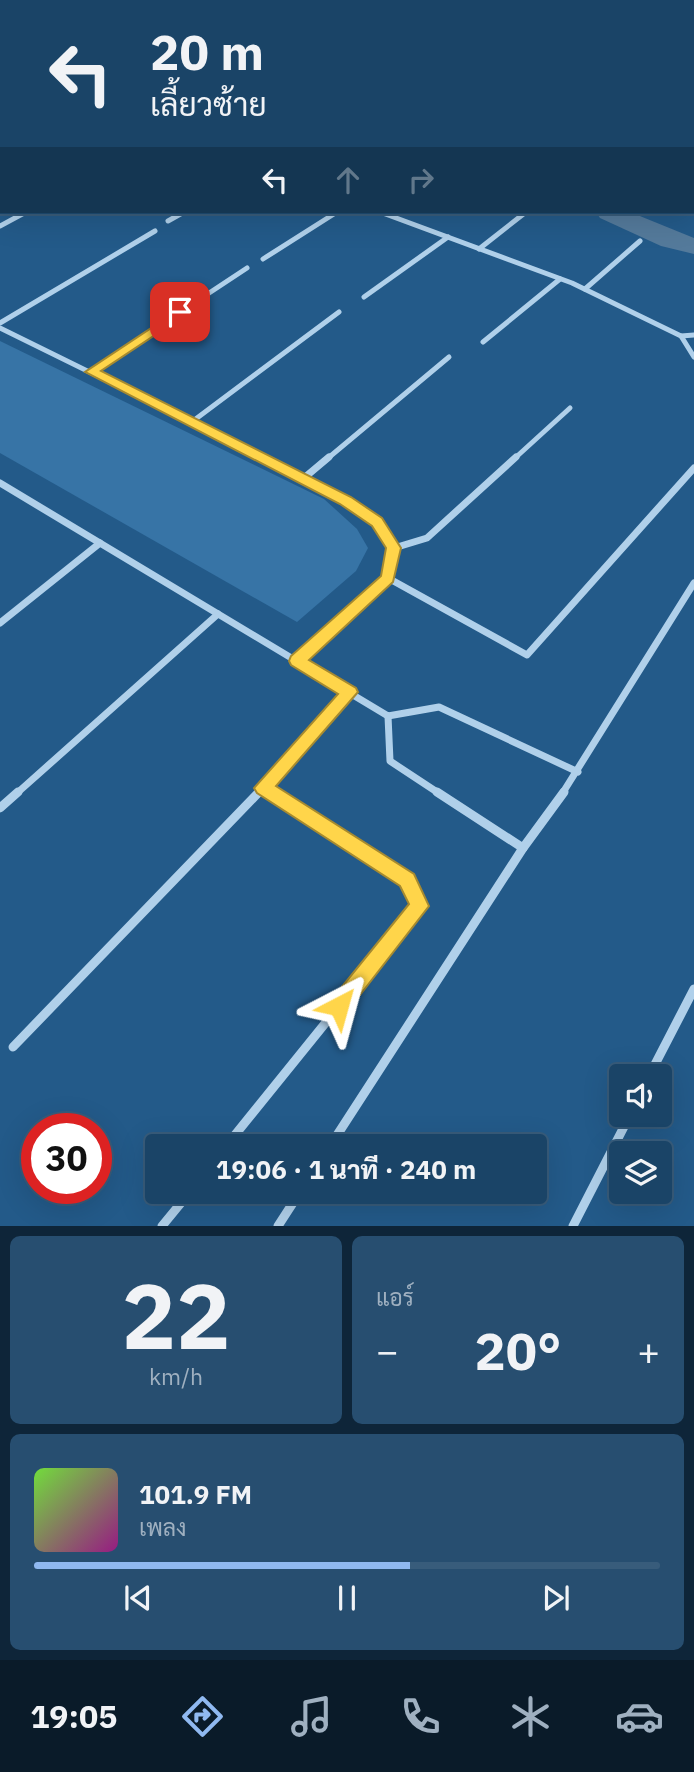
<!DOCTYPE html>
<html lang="th">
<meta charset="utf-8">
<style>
:root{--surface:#1a4467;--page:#274e70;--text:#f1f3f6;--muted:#9fb0c0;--line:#385c7b;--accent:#90b9f0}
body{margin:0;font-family:"IBM Plex Sans",Sarabun,sans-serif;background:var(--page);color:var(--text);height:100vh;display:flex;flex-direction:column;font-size:26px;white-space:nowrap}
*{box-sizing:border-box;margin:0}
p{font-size:23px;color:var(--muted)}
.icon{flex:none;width:38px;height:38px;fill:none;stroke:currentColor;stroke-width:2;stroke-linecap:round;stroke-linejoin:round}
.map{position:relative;height:1226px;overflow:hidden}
.panel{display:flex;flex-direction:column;gap:10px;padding:10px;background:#0e2539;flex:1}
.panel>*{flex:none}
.guide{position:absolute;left:0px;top:0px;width:695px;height:214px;box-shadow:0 7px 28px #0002,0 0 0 2px var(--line);background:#1a4467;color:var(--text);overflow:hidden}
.buttons{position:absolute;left:609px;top:1064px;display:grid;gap:14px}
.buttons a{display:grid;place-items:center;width:63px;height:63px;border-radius:7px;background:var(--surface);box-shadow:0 7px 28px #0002,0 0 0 2px var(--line);font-size:35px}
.speed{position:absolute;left:21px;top:1113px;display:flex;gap:14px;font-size:35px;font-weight:700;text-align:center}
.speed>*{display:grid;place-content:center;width:91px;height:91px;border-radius:50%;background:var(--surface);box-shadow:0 7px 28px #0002,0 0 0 2px var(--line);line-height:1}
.speed .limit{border:10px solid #d22;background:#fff;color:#111}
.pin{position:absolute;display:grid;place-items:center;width:60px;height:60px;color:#fff;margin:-30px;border-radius:14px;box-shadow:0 4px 10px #0006}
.me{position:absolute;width:77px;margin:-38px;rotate:39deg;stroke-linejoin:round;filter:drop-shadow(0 0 5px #0008)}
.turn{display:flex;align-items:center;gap:24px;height:147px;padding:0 35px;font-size:32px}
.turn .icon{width:91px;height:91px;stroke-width:2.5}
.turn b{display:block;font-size:49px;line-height:60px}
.lanes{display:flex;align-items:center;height:66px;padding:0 35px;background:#0003;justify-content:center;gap:35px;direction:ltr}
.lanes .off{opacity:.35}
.big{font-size:52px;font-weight:800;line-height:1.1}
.panel .card{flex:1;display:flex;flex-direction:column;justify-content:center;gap:10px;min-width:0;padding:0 24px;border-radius:10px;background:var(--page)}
.panel .dial{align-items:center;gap:0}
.dial b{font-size:91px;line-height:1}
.song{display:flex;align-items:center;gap:21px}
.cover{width:84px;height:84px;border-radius:10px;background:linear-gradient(135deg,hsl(100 70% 55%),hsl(310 70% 35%))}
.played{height:7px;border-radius:4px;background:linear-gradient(90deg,var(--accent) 60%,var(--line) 60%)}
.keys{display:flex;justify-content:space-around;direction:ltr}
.heat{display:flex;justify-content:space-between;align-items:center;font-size:38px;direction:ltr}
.panel .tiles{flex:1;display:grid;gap:10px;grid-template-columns:1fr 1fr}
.card:last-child{grid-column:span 2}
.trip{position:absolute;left:145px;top:1134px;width:402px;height:70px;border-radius:7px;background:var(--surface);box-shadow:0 7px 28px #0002,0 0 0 2px var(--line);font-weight:800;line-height:70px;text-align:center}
.dock{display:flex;height:112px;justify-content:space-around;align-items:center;background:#0a1b29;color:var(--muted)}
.dock .icon{width:49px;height:49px}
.dock .selected{color:var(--accent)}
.dock b{font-size:32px;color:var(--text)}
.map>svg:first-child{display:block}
.green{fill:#3774a6}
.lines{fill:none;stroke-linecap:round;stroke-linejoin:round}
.canal{fill:#547a9b;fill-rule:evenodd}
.minor-far3{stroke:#b0d0ea;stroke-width:4.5}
.minor-far2{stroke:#b0d0ea;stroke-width:5}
.minor-far1{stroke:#b0d0ea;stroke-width:7}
.minor{stroke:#b0d0ea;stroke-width:9}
.route{fill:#ffd54a;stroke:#a68a30;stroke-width:2}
</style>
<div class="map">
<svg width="694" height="1226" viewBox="0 0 694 1226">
<rect width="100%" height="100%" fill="#235a89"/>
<!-- green -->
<polygon class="green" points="0,341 324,499 357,529 368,548 356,571 297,622 0,453"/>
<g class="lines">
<!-- canal -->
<g class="canal">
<polygon points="0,42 2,43 2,56 0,56"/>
<polygon points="596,212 630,212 694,238 694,254 661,246 600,218"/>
</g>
<!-- minor-far3 -->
<g class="minor-far3">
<polyline points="18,0 24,2"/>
<polyline points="607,0 618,2"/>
<polyline points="667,0 678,2"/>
<polyline points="139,2 143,0"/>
<polyline points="259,2 263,0"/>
<polyline points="382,2 385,0"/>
<polyline points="626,2 638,0"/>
</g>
<!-- minor-far2 -->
<g class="minor-far2">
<polyline points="380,212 572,283 681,336"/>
<polyline points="168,221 184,212"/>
<polyline points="0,226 26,212"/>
<polyline points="479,249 526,212"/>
<polyline points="263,259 337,212"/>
<polyline points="585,289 640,241"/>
<polyline points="364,297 448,237"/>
<polyline points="0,323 155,231"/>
<polyline points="0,328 266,459"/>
<polyline points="694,335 681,336 694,357"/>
<polyline points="483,342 560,279"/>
<polyline points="91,371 247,268"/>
<polyline points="193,421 339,312"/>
<polyline points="327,459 449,357"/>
<polyline points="514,459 570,408"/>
</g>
<!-- minor-far1 -->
<g class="minor-far1">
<polyline points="262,457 346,500 377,522 394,548 388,578 297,661"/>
<polyline points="304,478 329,457"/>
<polyline points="0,483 388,716 439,707 578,772"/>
<polyline points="394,548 427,538 516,457"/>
<polyline points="388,578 527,655 694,468"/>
<polyline points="0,623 100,543"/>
<polyline points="388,716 390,761 440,794"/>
<polyline points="263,788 272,794"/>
<polyline points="16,794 218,614"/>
<polyline points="258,794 350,693"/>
<polyline points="562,794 694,583"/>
</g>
<!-- minor -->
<g class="minor">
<polyline points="437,792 523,848"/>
<polyline points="0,808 18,792"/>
<polyline points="13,1047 259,792"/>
<polyline points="649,1076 694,989"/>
<polyline points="226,1146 420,906 407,880 269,792"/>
<polyline points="330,1146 523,848 564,792"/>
<polyline points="162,1226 190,1192"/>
<polyline points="278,1226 300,1192"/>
<polyline points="573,1226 630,1115"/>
</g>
</g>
<!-- route -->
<polygon class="route" points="180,309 186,312 185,315 101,371 351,497 382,518 401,548 393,582 309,660 356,688 358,692 276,786 414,874 429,906 346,1013 339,1016 332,1013 329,1006 332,999 409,904 400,886 257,793 254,788 338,694 291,665 289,661 291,656 381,576 386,548 372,526 340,504 85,372"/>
</svg>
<div class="buttons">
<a><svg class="icon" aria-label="sound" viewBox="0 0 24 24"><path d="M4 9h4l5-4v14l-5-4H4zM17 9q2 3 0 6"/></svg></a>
<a><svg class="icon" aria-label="layers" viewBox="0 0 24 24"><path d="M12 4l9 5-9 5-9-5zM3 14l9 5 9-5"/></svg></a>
</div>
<div class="speed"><div class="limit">30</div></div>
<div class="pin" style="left:180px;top:312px;background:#d93025"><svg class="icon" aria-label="arrive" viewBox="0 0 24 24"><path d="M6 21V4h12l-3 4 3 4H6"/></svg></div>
<svg class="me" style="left:339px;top:1006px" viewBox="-20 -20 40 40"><path d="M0-17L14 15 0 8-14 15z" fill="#ffd54a" stroke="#fff" stroke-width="4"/></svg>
<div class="trip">19:06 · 1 นาที · 240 m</div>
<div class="guide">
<div class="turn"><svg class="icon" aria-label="left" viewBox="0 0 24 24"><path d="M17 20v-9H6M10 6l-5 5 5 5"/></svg><div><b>20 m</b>เลี้ยวซ้าย</div></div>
<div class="lanes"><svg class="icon" aria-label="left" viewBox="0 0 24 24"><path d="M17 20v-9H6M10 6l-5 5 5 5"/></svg><svg class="icon off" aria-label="ahead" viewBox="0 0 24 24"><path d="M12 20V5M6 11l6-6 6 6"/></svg><svg class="icon off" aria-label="right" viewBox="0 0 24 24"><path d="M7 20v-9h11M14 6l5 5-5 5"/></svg></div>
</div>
</div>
<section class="panel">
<div class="tiles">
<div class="card dial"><b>22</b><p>km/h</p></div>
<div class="card"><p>แอร์</p>
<div class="heat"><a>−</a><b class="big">20°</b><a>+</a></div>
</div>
<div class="card">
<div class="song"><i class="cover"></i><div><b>101.9 FM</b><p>เพลง</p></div></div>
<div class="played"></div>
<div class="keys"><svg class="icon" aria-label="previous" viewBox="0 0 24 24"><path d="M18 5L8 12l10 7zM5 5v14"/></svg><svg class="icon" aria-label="pause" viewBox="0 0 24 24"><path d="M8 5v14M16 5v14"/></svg><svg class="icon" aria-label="next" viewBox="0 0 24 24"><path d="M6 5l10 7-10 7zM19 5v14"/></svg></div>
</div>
</div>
</section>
<nav class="dock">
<b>19:05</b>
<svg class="icon selected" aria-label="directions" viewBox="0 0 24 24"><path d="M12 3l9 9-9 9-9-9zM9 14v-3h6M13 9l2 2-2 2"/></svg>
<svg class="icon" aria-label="music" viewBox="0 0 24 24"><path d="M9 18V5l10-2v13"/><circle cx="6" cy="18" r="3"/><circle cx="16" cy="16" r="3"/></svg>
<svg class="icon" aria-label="phone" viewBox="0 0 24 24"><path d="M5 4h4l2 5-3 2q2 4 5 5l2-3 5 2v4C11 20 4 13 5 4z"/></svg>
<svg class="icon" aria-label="climate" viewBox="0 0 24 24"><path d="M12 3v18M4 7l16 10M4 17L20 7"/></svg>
<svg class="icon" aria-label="car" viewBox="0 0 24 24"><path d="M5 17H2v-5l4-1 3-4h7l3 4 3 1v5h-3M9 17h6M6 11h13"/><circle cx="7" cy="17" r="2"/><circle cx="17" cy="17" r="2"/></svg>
</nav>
